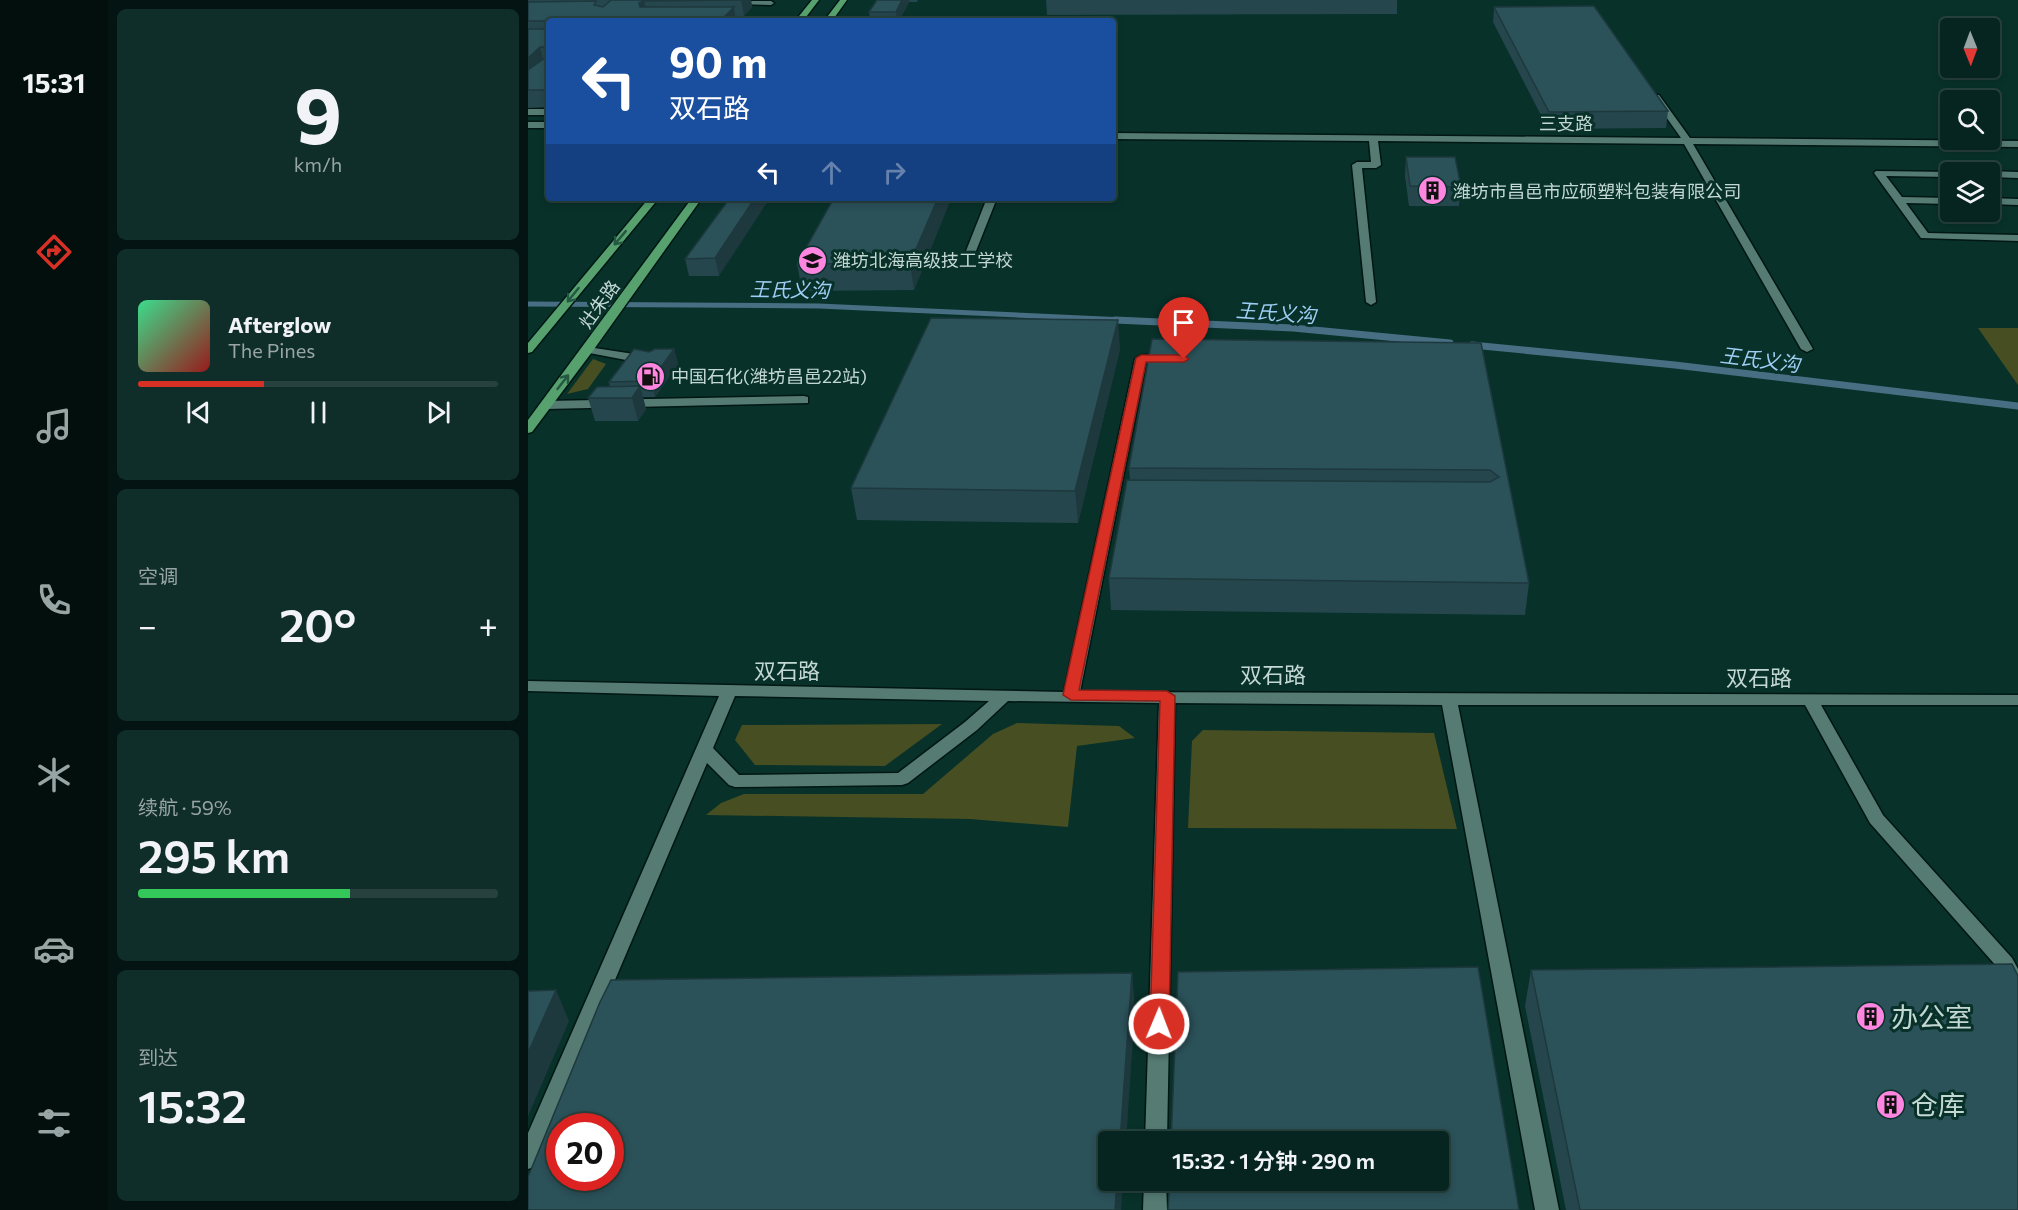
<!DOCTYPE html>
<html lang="zh">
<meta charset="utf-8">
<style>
:root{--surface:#062520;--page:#0f2d29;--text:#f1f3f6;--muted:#98a5a5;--line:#27423e;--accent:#d93025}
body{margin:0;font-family:Commissioner,"Noto Sans SC",sans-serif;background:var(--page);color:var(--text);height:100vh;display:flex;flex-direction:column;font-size:22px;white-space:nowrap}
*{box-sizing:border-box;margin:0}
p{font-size:20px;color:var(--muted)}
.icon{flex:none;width:33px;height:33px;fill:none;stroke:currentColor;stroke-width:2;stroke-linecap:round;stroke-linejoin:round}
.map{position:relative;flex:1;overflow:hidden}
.side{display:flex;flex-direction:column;gap:9px;padding:9px;background:#031412;width:420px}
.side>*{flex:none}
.hud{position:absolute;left:18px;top:18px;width:570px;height:183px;border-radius:6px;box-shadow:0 3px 9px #0003,0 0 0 2px var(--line);background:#1a4fa0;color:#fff;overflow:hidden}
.needle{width:39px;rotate:179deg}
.fabs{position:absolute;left:1412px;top:18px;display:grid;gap:12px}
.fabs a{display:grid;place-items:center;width:60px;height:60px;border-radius:6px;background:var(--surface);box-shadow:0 3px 9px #0003,0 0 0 2px var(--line);font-size:30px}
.speed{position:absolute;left:18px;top:1113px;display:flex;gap:12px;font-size:30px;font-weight:700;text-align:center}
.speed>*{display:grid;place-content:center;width:78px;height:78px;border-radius:50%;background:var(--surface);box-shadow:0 3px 9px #0003,0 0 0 2px var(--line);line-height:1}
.speed .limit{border:9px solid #d22;background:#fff;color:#111}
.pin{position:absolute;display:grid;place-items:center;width:51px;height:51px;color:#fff;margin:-62px -26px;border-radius:50% 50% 50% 0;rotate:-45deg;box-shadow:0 0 6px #0007}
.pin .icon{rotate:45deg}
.me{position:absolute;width:66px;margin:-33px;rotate:1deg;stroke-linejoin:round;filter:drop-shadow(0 0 4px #0008)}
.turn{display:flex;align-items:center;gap:21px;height:126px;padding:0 24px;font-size:27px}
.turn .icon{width:78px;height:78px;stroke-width:2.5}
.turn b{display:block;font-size:42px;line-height:51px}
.lanes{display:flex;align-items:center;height:57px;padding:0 24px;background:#0003;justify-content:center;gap:30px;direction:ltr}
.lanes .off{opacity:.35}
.big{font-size:45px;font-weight:600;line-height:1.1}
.side .tile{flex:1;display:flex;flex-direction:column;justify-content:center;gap:9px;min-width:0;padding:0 21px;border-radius:9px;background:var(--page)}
.side .dial{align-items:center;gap:0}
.dial b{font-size:78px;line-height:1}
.song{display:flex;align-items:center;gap:18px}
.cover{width:72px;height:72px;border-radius:9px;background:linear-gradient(135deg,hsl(150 70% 55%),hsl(0 70% 35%))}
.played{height:6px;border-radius:3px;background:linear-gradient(90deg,var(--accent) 35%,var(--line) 35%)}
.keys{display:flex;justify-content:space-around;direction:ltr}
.heat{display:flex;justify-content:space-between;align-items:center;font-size:33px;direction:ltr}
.charge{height:9px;border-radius:4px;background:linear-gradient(90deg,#34c759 59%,var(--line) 0)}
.trip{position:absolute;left:570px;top:1131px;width:351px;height:60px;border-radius:6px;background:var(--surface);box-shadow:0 3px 9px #0003,0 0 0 2px var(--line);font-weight:600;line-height:60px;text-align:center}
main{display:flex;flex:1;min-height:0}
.menu{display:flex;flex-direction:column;width:108px;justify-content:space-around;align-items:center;background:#020f0d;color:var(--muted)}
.menu .icon{width:42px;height:42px}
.menu .selected{color:var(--accent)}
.menu b{font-size:27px;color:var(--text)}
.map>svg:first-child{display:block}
.green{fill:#474e21}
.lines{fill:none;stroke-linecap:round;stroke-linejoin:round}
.stream-far1{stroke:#476e83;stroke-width:5}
.stream{stroke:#476e83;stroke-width:7}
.minor-casing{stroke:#001713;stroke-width:3}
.major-casing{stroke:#001713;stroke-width:3}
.minor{fill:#557b73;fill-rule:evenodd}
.major{fill:#57a16f;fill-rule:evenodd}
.wall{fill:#25464d}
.shaded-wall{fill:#1e393e}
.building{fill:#2b5159;stroke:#1e393e;stroke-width:1.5;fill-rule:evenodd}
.oneway{stroke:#245842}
.route{fill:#d93025;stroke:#8d1f18;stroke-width:1.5}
.labels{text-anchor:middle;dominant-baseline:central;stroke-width:6;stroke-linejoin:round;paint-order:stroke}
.far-street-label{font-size:18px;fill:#c3d8d3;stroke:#08312a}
.far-poi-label{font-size:18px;fill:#c3d8d3;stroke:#08312a;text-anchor:start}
.far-water-label{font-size:20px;font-style:italic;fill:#9ecef4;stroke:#08312a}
.street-label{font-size:22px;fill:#c3d8d3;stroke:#08312a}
.near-poi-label{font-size:27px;fill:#c3d8d3;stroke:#08312a;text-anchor:start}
</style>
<main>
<nav class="menu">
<b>15:31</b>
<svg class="icon selected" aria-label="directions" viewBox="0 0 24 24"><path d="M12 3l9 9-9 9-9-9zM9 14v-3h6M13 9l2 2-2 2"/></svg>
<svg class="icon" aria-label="music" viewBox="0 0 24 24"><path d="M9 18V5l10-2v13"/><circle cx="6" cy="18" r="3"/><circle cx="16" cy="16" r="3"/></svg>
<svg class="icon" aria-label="phone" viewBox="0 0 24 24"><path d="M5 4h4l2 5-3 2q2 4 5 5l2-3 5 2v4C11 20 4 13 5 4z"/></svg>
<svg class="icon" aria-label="climate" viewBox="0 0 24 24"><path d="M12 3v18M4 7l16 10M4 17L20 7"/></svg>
<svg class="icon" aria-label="car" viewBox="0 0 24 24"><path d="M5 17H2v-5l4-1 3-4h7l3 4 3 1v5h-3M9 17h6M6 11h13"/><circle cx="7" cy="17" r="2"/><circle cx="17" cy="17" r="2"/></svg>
<svg class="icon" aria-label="filters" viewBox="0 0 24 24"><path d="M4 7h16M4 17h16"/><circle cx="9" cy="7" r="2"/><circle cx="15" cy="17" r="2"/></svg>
</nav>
<section class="side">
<div class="tile dial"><b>9</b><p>km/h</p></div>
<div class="tile">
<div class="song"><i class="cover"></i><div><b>Afterglow</b><p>The Pines</p></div></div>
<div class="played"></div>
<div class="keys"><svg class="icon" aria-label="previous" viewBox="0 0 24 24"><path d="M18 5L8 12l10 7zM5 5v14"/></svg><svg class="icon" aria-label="pause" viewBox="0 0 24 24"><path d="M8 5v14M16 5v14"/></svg><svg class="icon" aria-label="next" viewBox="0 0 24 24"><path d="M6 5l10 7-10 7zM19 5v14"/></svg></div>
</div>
<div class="tile"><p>空调</p>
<div class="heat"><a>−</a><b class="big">20°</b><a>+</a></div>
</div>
<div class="tile"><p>续航 · 59%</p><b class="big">295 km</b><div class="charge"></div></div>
<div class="tile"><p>到达</p><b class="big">15:32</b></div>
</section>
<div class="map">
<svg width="1490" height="1210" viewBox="0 0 1490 1210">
<rect width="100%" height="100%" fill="#08312a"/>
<!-- green -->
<g class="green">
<polygon points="1450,328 1490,328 1490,385"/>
<polygon points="65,359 78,364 60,389 39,394"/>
<polygon points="489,723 591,726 607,738 549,746 540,827 442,819 178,815 193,803 216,794 395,794 465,734"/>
<polygon points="414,724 357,766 227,765 207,740 214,725"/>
<polygon points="675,730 906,733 929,829 660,828 664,741"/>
</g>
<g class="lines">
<!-- stream-far1 -->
<polyline class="stream-far1" points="0,304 291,306 619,321"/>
<!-- stream -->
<g class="stream">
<polyline points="587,320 765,328 922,343"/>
<polyline points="944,345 1147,365 1490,406"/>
</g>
<defs>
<g id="minor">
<polygon points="204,1 243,1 246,3 243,5 202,4"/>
<polygon points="188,18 227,18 231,20 185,21"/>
<polygon points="1128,95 1131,95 1162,138 1490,141 1490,147 1165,144 1285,349 1279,352 1273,349 1156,144 850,141 853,165 848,168 834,168 848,302 843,305 838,302 824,165 829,162 843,162 841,141 585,139 585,133 1153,138 1124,97"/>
<rect x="0" y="109" width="21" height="6"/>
<rect x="0" y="122" width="21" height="6"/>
<polygon points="1348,171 1425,172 1422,172 1422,177 1358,176 1374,197 1422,198 1422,204 1378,203 1400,233 1490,235 1490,241 1393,238 1346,173"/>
<polygon points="1461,171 1490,172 1490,178 1461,177 1461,172 1457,172"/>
<polygon points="459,198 469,198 448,251 439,253 438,251"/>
<polygon points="1461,198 1490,199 1490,205 1461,204"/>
<polygon points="60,347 119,356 125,360 119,364 56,352 54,350"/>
<path d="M613 355H638L644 359 638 363H618L552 692 1490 695V705H1293L1355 815 1484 958 1490 969V996L1483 994 1470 968 1342 823 1277 705H930L1031 1210H1007L914 705 647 703 639 1142H617L631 703 480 701 449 730 380 783 374 785 207 787 201 785 179 763 11 1159 8 1166 0 1169V1133L191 696 0 691V681L536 692 607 359ZM207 696 461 701 437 722 370 773 211 775 185 748Z"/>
<polygon points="276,396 280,397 280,403 18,409 12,405 18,401"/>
<polygon points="616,1180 638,1180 639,1210 615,1210"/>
</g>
<g id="major">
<polygon points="284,0 291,0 275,21 267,21"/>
<polygon points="312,0 319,0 304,21 296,21"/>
<polygon points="121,198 131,198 4,352 0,353 0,343"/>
<polygon points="164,198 174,198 64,352 4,432 0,433 0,420"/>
</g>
</defs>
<!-- minor casing -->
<use href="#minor" class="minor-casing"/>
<!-- major casing -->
<use href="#major" class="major-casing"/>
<!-- minor -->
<use href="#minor" class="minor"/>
<!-- major -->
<use href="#major" class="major"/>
</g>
<!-- wall -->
<g class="wall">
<polygon points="0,0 223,0 224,7 216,16 21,21 21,107 0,108"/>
<polygon points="349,0 390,0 389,2 381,2 371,21 342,21 341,12"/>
<polygon points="518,0 869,0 869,14 519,15"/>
<polygon points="966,7 1140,111 1138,128 1020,129 965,22"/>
<polygon points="878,157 933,187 931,206 881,206 877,176"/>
<polygon points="202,198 191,276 161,276 157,259"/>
<polygon points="306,198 423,198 386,290 274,291 269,264"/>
<polygon points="953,343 1001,583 997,615 583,610 581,578 602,480 601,468"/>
<polygon points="146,349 150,364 127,397 115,397 118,409 110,421 67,421 60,398 82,387 81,382 121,352"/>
<polygon points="592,349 550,523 329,520 323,488"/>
<polygon points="1003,970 1490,1210 1038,1210 997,1006"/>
</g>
<!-- shaded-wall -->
<g class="shaded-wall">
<polygon points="213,0 223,0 224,7 216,16"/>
<polygon points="374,0 381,0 381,2 371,21 369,21 368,12"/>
<polygon points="116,1 120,17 115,19 111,3"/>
<polygon points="206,7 208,21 192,21"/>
<polygon points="12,47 16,64 0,79 0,58"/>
<polygon points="227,198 242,198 191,276 187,258"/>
<polygon points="410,198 423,199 386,290 382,263"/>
<polygon points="590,320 592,349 550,523 547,491"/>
<polygon points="146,349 150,364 127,397 123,381"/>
<polygon points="112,386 118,409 110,421 104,398"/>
<polygon points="604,973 607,1009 598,1142 592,1142"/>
<polygon points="28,990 41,1021 0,1116 0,1053"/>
<polygon points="589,1180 595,1180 593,1210 587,1210"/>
</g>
<!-- building -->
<g class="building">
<polygon points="83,0 213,0 116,1 111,3 112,7 206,7 192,21 21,21 21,90 0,90 0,70 18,57 18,47 12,47 0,58 0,29 17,29 18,21 0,21 0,2 68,1 66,5 75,7"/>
<polygon points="349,0 374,0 368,12 341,12"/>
<polygon points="1066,6 1140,111 1021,112 966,7"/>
<polygon points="878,157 927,157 933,187 882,186"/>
<polygon points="202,198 227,198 187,258 157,259"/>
<polygon points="306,198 410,198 382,263 269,264"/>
<polygon points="403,318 590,320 547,491 323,488"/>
<polygon points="624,339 953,343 1001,583 581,578 599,480 962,482 971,477 962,470 601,468"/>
<polygon points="106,349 121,352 127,349 146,349 123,381 81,382"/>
<polygon points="112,386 104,398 60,398 69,387"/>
<polygon points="1484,964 1490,976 1490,1210 1052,1210 1003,970"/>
<polygon points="950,967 991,1210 640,1210 642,1180 910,1180 910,1142 643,1142 650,972"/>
<path d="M604 973 592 1142H580V1180H589L587 1210H0V1177L72 1002 83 980ZM32 1126H82V1178H32Z"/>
<polygon points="28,990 0,1053 0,991"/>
</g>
<!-- one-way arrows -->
<defs><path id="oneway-shaft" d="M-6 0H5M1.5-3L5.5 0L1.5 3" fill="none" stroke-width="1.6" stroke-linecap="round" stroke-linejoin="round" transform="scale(1.5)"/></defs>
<g class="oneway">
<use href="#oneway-shaft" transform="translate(92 238) rotate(130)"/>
<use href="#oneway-shaft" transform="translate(45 295) rotate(129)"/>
<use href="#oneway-shaft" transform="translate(35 382) rotate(-52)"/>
</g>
<!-- route -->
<polygon class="route" points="613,355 656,355 661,359 656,362 618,362 551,690 639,691 647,696 641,1024 638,1030 631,1032 625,1030 622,1024 632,701 543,700 535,695 608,358"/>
<!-- icons -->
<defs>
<symbol id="building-disc" viewBox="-11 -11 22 22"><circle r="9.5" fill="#fe85e0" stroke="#08312a"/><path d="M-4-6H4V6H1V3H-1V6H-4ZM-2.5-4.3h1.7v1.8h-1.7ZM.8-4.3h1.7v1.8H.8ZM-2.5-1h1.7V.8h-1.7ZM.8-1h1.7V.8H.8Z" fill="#111"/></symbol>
<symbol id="school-disc" viewBox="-11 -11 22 22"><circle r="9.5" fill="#fe85e0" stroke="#08312a"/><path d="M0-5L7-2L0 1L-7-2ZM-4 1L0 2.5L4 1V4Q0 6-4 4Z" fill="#111"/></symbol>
<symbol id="fuel-disc" viewBox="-11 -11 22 22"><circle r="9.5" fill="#fe85e0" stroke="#08312a"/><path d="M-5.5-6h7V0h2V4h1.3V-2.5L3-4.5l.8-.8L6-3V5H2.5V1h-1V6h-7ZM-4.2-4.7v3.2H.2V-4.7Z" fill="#111"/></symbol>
</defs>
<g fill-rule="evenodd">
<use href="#building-disc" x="888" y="174" width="33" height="33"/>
<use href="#school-disc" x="268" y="244" width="33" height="33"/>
<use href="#fuel-disc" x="106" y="360" width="33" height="33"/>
<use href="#building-disc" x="1326" y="1000" width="33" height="33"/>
<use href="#building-disc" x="1346" y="1088" width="33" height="33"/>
</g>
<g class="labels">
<!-- far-street labels -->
<g class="far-street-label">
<text x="1038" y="123">三支路</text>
<text transform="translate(71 304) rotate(-54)">灶朱路</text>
</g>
<!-- far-poi labels -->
<g class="far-poi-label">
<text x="925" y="191">潍坊市昌邑市应硕塑料包装有限公司</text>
<text x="305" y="260">潍坊北海高级技工学校</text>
<text x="143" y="376">中国石化(潍坊昌邑22站)</text>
</g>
<!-- far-water labels -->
<g class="far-water-label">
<text transform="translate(262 289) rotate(1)">王氏义沟</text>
<text transform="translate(748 312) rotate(4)">王氏义沟</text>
<text transform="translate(1232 359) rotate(7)">王氏义沟</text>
</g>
<!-- street labels -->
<g class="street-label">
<text x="259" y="670">双石路</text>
<text x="745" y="674">双石路</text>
<text x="1231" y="677">双石路</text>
</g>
<!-- near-poi labels -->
<g class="near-poi-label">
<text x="1363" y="1016">办公室</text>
<text x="1383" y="1104">仓库</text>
</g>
</g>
</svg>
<div class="fabs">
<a><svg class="needle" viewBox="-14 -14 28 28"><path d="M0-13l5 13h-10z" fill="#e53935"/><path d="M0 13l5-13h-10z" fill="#98a5a5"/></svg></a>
<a><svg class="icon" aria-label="search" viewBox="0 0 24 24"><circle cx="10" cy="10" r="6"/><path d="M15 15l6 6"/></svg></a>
<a><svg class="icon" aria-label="layers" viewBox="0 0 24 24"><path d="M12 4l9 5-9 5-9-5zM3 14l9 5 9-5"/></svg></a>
</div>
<div class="speed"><div class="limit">20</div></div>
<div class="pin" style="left:656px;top:359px;background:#d93025"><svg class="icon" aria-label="arrive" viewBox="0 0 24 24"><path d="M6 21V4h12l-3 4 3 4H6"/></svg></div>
<svg class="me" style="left:631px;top:1024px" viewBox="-20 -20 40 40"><circle r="17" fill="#d93025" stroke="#fff" stroke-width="3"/><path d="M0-11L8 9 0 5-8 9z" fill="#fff"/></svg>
<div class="trip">15:32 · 1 分钟 · 290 m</div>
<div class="hud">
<div class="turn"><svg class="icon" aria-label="left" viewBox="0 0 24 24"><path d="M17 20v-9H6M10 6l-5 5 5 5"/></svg><div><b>90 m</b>双石路</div></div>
<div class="lanes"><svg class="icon" aria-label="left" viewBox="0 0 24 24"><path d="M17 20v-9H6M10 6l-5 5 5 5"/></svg><svg class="icon off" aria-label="ahead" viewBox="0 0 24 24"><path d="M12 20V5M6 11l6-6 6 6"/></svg><svg class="icon off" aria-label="right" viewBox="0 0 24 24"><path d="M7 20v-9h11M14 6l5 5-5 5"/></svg></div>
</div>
</div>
</main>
